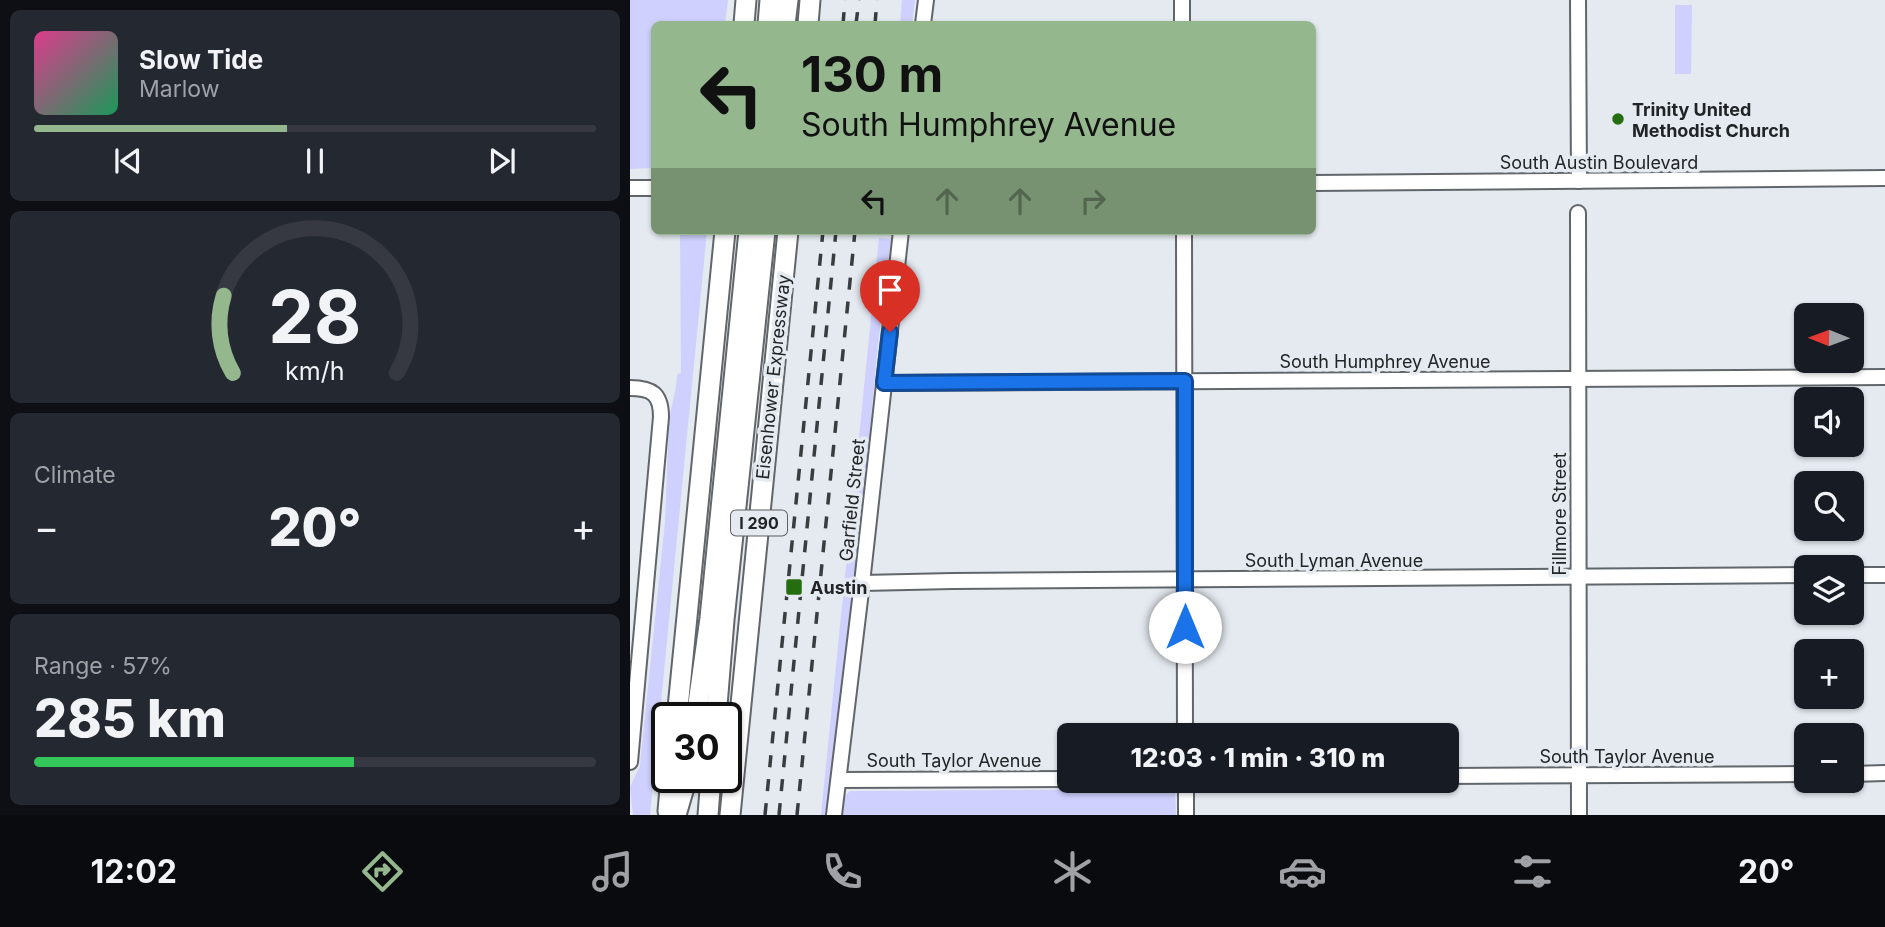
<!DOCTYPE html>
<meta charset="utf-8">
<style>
:root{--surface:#171b24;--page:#242831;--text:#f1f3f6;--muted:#9ea1a6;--line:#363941;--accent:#95b78e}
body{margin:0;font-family:Inter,sans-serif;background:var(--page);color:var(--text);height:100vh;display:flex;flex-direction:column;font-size:26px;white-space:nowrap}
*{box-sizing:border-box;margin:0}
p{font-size:23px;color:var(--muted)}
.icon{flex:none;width:38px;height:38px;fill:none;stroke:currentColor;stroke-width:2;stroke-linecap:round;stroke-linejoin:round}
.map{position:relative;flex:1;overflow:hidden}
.panel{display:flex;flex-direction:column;gap:10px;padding:10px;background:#0d0f14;width:630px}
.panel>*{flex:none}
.top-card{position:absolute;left:21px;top:21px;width:665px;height:214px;border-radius:10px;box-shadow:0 2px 5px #0004;background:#95b78e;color:#111;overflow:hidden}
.needle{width:46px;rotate:271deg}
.tools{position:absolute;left:1164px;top:303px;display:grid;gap:14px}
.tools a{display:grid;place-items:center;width:70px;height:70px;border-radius:10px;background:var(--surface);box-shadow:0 2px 5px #0004;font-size:35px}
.speed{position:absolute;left:21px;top:702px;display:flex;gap:14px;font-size:35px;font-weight:700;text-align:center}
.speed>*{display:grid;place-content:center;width:91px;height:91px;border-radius:50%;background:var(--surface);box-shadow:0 2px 5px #0004;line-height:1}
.speed .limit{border:4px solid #111;border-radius:10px;background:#fff;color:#111}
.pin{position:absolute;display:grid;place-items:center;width:60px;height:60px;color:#fff;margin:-72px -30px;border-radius:50% 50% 50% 0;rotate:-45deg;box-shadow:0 0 7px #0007}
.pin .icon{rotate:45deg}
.me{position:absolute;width:77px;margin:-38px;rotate:0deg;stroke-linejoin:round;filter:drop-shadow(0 0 5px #0008)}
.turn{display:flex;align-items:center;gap:24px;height:147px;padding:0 35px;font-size:32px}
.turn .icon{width:91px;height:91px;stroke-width:2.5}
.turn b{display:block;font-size:49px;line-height:60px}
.lanes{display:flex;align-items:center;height:66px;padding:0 35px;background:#0003;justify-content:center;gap:35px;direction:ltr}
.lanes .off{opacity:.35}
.big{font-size:52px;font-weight:800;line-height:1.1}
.panel .widget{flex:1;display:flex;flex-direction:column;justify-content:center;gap:10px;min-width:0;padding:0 24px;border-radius:10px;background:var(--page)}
.panel .dial{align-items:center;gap:0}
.dial svg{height:182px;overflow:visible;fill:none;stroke:var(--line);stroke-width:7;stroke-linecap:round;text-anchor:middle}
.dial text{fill:var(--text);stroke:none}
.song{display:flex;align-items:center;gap:21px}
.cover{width:84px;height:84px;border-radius:10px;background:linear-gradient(135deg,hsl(330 70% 55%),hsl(150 70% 35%))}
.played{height:7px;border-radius:4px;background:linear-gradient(90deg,var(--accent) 45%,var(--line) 45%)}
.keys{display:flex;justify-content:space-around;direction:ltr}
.heat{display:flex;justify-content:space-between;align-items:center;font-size:38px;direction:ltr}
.charge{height:10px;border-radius:5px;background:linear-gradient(90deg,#34c759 57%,var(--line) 0)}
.trip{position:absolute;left:427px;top:723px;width:402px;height:70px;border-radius:10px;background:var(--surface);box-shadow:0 2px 5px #0004;font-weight:800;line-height:70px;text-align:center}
.dock{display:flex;height:112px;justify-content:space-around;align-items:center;background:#090b0e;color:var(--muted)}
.dock .icon{width:49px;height:49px}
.dock .active{color:var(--accent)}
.dock b{font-size:32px;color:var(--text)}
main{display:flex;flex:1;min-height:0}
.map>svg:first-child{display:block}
.green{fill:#cfd0fd}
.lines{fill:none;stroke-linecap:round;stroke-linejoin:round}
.minor-casing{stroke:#61666b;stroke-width:18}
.highway-casing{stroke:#61666b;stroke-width:23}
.minor{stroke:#fff;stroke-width:14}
.highway{stroke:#fff;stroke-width:19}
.rail{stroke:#3a3d40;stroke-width:3.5;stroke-dasharray:12 12;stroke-linecap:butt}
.route-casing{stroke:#114b97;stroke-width:18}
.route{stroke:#1a73e8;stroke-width:12}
.poi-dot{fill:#256e0f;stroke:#e4eaf0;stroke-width:2.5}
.labels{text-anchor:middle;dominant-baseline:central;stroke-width:7;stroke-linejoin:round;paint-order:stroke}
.shield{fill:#e4eaf0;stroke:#5c5f63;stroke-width:2}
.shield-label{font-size:16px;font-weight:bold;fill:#212426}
.poi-label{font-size:18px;font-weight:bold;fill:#212426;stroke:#e4eaf0;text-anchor:start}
.street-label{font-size:18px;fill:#212426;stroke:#e4eaf0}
</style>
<main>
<section class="panel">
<div class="widget">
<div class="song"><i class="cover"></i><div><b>Slow Tide</b><p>Marlow</p></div></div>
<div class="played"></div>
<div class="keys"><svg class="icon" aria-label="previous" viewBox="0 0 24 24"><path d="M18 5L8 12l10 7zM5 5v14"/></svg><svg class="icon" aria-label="pause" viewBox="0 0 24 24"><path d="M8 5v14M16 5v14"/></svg><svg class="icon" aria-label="next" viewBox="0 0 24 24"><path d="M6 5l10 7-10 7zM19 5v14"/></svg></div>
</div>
<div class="widget dial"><svg viewBox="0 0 100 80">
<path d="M14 69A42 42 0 1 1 86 69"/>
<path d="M14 69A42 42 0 0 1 10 35" stroke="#95b78e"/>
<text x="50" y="56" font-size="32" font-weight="700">28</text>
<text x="50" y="72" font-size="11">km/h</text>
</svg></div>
<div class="widget"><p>Climate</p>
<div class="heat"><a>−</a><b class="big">20°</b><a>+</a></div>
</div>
<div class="widget"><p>Range · 57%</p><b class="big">285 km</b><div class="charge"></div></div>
</section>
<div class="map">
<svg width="1255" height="815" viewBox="0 0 1255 815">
<rect width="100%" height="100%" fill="#e4eaf0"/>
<!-- green -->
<g class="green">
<polygon points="0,0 98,0 95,24 24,24 24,168 0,169"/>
<polygon points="272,0 285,0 282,24 270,24"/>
<polygon points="1045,5 1062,5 1061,74 1045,74"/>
<path d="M50 231H77L20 815H3L0 787 10 766 11 754 35 522 39 422C41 405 47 391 47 374L51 373Z"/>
<polygon points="249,238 261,239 248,343 224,604 196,815 191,815"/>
<polygon points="545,789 546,815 209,815 213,798 220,791"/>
</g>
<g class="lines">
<defs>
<g id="minor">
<polyline points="948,0 949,181"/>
<polyline points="293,24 296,0"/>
<polyline points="552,24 552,0"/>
<polyline points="682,183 1255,178"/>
<polyline points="0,188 24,188"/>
<polyline points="948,213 949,815"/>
<polyline points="554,231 555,735"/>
<polyline points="254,383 1255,377"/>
<path d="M0 388C22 388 31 394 31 417L0 762"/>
<polyline points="1222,575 1255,575"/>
<polyline points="232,583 323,581 1176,575"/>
<polyline points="1222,774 1255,773"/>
<polyline points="817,776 1176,774"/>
<polyline points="209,780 439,779"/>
<polyline points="556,780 556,815"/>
<polyline points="204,815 232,583 271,231"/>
</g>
<g id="highway">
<polyline points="114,24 116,0"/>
<polyline points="138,24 140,0"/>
<polyline points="155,24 158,0"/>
<polyline points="178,24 180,0"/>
<polyline points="47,718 95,231"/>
<polyline points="66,718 80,618 119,231"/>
<polyline points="86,718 94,620 135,231"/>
<polyline points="38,811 41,777"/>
<polyline points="46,815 57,777"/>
<polyline points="78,815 81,777"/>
<polyline points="100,815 158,231"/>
</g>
</defs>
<!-- minor casing -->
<use href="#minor" class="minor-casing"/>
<!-- highway casing -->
<use href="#highway" class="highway-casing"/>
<!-- minor -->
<use href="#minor" class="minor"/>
<!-- highway -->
<use href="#highway" class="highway"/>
<!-- rail -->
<g class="rail">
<polyline points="213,24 215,0"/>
<polyline points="226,24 229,0"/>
<polyline points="245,24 247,0"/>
<polyline points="135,815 193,231"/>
<polyline points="149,815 206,231"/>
<polyline points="167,815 225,231"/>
</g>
</g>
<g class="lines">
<defs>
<polyline id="route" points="260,332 254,383 555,381 555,627"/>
</defs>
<!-- route casing -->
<use href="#route" class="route-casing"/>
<!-- route -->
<use href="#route" class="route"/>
</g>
<!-- markers -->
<g class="poi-dot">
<circle cx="988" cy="119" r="7"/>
<rect x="155" y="578" width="18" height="18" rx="3.5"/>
</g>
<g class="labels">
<!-- shield labels -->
<rect class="shield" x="101" y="510.5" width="56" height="25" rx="5"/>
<g class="shield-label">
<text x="129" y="523">I 290</text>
</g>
<!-- poi labels -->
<g class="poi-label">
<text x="1002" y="109">Trinity United<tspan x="1002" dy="21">Methodist Church</tspan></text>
<text x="180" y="587">Austin</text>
</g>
<!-- street labels -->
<g class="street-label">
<text x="969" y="162">South Austin Boulevard</text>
<text x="755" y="361">South Humphrey Avenue</text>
<text transform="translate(143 377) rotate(-84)">Eisenhower Expressway</text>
<text transform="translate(222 500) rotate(-84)">Garfield Street</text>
<text transform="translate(929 514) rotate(-90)">Fillmore Street</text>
<text x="704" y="560">South Lyman Avenue</text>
<text x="997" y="756">South Taylor Avenue</text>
<text x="324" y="760">South Taylor Avenue</text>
</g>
</g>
</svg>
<div class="tools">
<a><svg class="needle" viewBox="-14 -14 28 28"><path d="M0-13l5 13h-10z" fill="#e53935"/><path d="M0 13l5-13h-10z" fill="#9ea1a6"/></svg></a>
<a><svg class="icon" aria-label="sound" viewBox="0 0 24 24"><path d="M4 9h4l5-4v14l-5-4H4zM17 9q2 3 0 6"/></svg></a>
<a><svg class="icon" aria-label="search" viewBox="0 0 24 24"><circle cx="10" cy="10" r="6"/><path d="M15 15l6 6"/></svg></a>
<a><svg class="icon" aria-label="layers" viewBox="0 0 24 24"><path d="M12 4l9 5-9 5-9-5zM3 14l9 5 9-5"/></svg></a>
<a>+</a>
<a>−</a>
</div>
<div class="speed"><div class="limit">30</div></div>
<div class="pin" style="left:260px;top:332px;background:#d93025"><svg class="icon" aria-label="arrive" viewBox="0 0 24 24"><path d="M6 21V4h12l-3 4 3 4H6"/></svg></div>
<svg class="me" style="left:555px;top:627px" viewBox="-20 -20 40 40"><circle r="19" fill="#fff"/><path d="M0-13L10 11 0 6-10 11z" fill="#1a73e8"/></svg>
<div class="trip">12:03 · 1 min · 310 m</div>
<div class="top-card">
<div class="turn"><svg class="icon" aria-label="left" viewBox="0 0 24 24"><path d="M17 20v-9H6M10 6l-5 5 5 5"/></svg><div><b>130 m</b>South Humphrey Avenue</div></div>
<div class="lanes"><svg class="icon" aria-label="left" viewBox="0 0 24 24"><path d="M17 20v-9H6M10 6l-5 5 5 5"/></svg><svg class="icon off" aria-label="ahead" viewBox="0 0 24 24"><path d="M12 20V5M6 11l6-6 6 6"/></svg><svg class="icon off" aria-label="ahead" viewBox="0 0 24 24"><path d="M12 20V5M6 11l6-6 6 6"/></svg><svg class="icon off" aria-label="right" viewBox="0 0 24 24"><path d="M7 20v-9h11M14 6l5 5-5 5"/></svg></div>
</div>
</div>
</main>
<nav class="dock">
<b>12:02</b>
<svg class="icon active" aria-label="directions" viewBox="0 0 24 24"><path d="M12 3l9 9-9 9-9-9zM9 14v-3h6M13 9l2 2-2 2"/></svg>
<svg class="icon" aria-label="music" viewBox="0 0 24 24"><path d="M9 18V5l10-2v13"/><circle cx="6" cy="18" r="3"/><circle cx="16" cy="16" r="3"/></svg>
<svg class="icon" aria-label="phone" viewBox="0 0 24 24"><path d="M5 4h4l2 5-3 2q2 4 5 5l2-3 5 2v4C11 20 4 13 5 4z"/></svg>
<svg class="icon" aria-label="climate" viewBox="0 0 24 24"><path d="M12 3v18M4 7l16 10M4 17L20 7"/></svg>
<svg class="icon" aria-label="car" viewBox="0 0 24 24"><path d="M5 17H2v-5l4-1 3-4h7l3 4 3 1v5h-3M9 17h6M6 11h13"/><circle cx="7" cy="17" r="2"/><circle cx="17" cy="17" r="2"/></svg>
<svg class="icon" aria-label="filters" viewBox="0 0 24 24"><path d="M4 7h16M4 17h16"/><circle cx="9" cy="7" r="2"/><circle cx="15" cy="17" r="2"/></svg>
<b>20°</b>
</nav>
